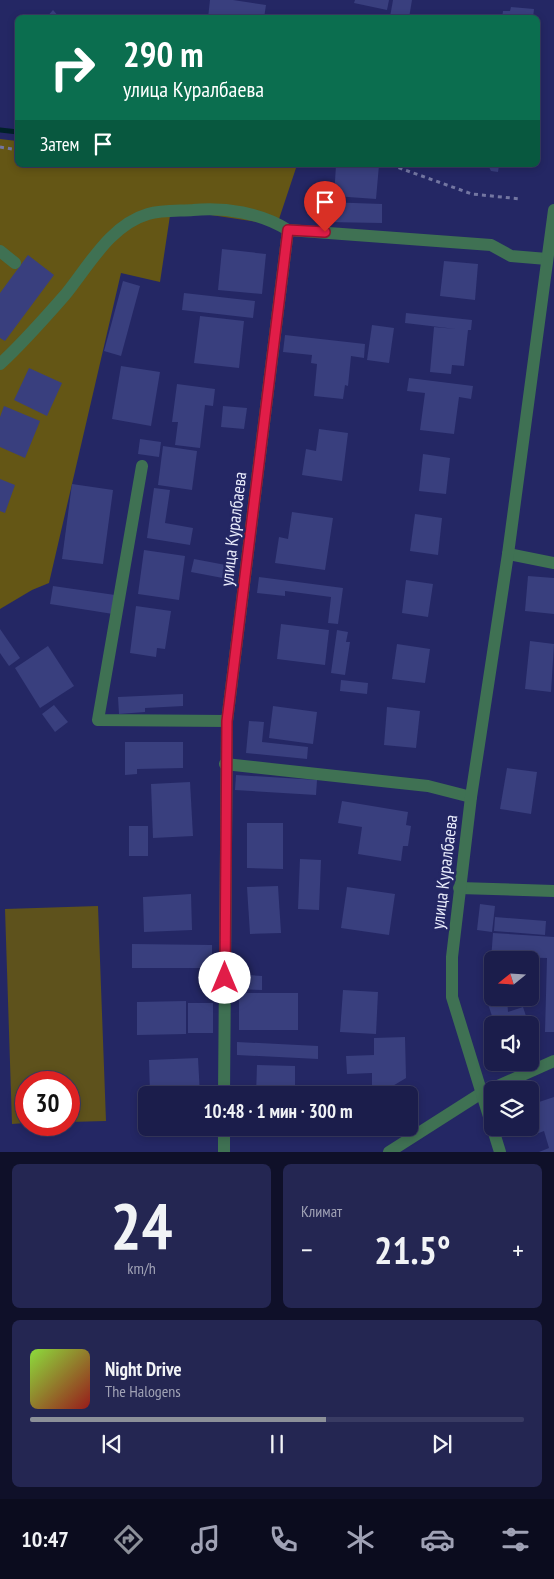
<!DOCTYPE html>
<html lang="ru">
<meta charset="utf-8">
<style>
:root{--surface:#1b1d4b;--page:#242652;--text:#f1f3f6;--muted:#a0a2b5;--line:#393b63;--accent:#8c9099}
body{margin:0;font-family:"PT Sans Narrow",sans-serif;background:var(--page);color:var(--text);height:100vh;display:flex;flex-direction:column;font-size:19px;white-space:nowrap}
*{box-sizing:border-box;margin:0}
p{font-size:16px;color:var(--muted)}
.icon{flex:none;width:28px;height:28px;fill:none;stroke:currentColor;stroke-width:2;stroke-linecap:round;stroke-linejoin:round}
.map{position:relative;height:1152px;overflow:hidden}
.sheet{display:flex;flex-direction:column;gap:12px;padding:12px;background:#0f1029;flex:1}
.sheet>*{flex:none}
.hud{position:absolute;left:15px;top:15px;width:525px;height:152px;border-radius:8px;box-shadow:0 2px 8px #0003,0 0 0 1px var(--line);background:#0b6e4f;color:#fff;overflow:hidden}
.needle{width:32px;rotate:252deg}
.fabs{position:absolute;left:484px;top:951px;display:grid;gap:10px}
.fabs a{display:grid;place-items:center;width:55px;height:55px;border-radius:8px;background:var(--surface);box-shadow:0 2px 8px #0003,0 0 0 1px var(--line);font-size:25px}
.speed{position:absolute;left:15px;top:1071px;display:flex;gap:10px;font-size:25px;font-weight:700;text-align:center}
.speed>*{display:grid;place-content:center;width:65px;height:65px;border-radius:50%;background:var(--surface);box-shadow:0 2px 8px #0003,0 0 0 1px var(--line);line-height:1}
.speed .limit{border:8px solid #d22;background:#fff;color:#111}
.pin{position:absolute;display:grid;place-items:center;width:42px;height:42px;color:#fff;margin:-51px -21px;border-radius:50% 50% 50% 0;rotate:-45deg;box-shadow:0 0 5px #0007}
.pin .icon{rotate:45deg}
.me{position:absolute;width:55px;margin:-28px;rotate:0deg;stroke-linejoin:round;filter:drop-shadow(0 0 4px #0008)}
.turn{display:flex;align-items:center;gap:18px;height:105px;padding:0 25px;font-size:22px}
.turn .icon{width:65px;height:65px;stroke-width:2.5}
.turn b{display:block;font-size:35px;line-height:42px}
.then{display:flex;align-items:center;height:48px;padding:0 25px;background:#0003;gap:10px;font-size:19px}
.big{font-size:38px;font-weight:700;line-height:1.1}
.sheet .widget{flex:1;display:flex;flex-direction:column;justify-content:center;gap:8px;min-width:0;padding:0 18px;border-radius:8px;background:var(--page)}
.sheet .dial{align-items:center;gap:0}
.dial b{font-size:65px;line-height:1}
.song{display:flex;align-items:center;gap:15px}
.cover{width:60px;height:60px;border-radius:8px;background:linear-gradient(135deg,hsl(90 70% 55%),hsl(0 70% 35%))}
.played{height:5px;border-radius:2px;background:linear-gradient(90deg,var(--accent) 60%,var(--line) 60%)}
.keys{display:flex;justify-content:space-around;direction:ltr}
.heat{display:flex;justify-content:space-between;align-items:center;font-size:28px;direction:ltr}
.sheet .tiles{flex:1;display:grid;gap:12px;grid-template-columns:1fr 1fr}
.widget:last-child{grid-column:span 2}
.trip{position:absolute;left:138px;top:1086px;width:280px;height:50px;border-radius:8px;background:var(--surface);box-shadow:0 2px 8px #0003,0 0 0 1px var(--line);font-weight:700;line-height:50px;text-align:center}
.tabs{display:flex;height:80px;justify-content:space-around;align-items:center;background:#0b0c1e;color:var(--muted)}
.tabs .icon{width:35px;height:35px}
.tabs .active{color:var(--accent)}
.tabs b{font-size:22px;color:var(--text)}
.map>svg:first-child{display:block}
.green{fill:#5e521c}
.forest{fill:#645615}
.lines{fill:none;stroke-linecap:round;stroke-linejoin:round}
.stream{stroke:#002129;stroke-width:5}
.building{fill:#393f7e}
.path{stroke:#7376a1;stroke-width:3;stroke-dasharray:4 4;stroke-linecap:butt}
.minor{stroke:#3f7153;stroke-width:12}
.route-casing{stroke:#92132f;stroke-width:12}
.route{stroke:#e11d48;stroke-width:9}
.labels{text-anchor:middle;dominant-baseline:central;stroke-width:5;stroke-linejoin:round;paint-order:stroke}
.street-label{font-size:18px;fill:#e9ecfc;stroke:#242764}
</style>
<div class="map">
<svg width="554" height="1152" viewBox="0 0 554 1152">
<rect width="100%" height="100%" fill="#242764"/>
<!-- green -->
<polygon class="green" points="98,906 106,1121 69,1122 69,1082 26,1082 26,1123 12,1124 5,909"/>
<!-- forest -->
<polygon class="forest" points="0,139 17,141 18,165 297,165 277,225 171,209 160,282 121,273 49,583 32,590 0,609"/>
<g class="lines">
<!-- stream -->
<polyline class="stream" points="0,130 18,132"/>
</g>
<!-- building -->
<g class="building">
<polygon points="210,0 233,0 266,5 264,18 208,18"/>
<polygon points="355,0 389,0 387,10 354,3"/>
<polygon points="393,0 412,0 409,18 390,17"/>
<polygon points="511,7 534,9 533,18 502,18 503,11 510,11"/>
<polygon points="53,10 60,18 46,18"/>
<polygon points="336,165 379,165 376,199 334,196"/>
<polygon points="488,165 499,165 498,172 491,171"/>
<polygon points="326,202 382,204 382,223 325,222"/>
<polygon points="222,249 266,254 262,294 218,290"/>
<polygon points="28,255 54,275 5,341 0,338 0,293"/>
<polygon points="444,261 478,264 475,300 440,296"/>
<polygon points="123,281 140,286 121,356 104,351"/>
<polygon points="184,293 255,301 253,318 182,310"/>
<polygon points="406,313 472,320 471,330 468,330 464,366 452,365 451,374 430,372 434,327 456,329 405,323"/>
<polygon points="200,316 244,321 239,368 194,363"/>
<polygon points="372,325 394,328 389,363 367,360"/>
<polygon points="285,335 365,344 364,358 351,356 348,386 345,385 343,399 314,396 317,364 311,363 312,355 283,352"/>
<polygon points="121,366 160,372 151,426 112,419"/>
<polygon points="29,368 62,383 47,416 14,400"/>
<polygon points="409,378 473,386 471,399 459,397 454,434 420,430 425,393 407,391"/>
<polygon points="177,384 215,389 213,406 205,405 200,448 175,445 178,422 172,422"/>
<polygon points="4,406 40,421 25,458 0,447 0,417"/>
<polygon points="223,406 247,408 244,429 221,427"/>
<polygon points="319,429 348,433 342,481 302,475 306,449 316,451"/>
<polygon points="140,439 161,442 159,457 138,454"/>
<polygon points="163,446 197,451 192,490 158,485"/>
<polygon points="423,454 450,458 446,494 419,491"/>
<polygon points="0,479 15,485 5,513 0,511"/>
<polygon points="72,484 113,490 103,564 62,559"/>
<polygon points="154,488 170,490 165,523 193,528 190,545 147,538"/>
<polygon points="292,512 333,518 325,570 275,563 279,537 288,539"/>
<polygon points="415,514 442,518 438,555 410,551"/>
<polygon points="144,550 185,556 179,600 138,594"/>
<polygon points="194,559 231,566 228,579 191,572"/>
<polygon points="528,576 554,578 554,614 525,611"/>
<polygon points="259,577 343,588 338,624 328,623 331,597 285,591 285,596 257,593"/>
<polygon points="406,580 433,584 428,617 402,613"/>
<polygon points="53,586 115,595 113,614 50,604"/>
<polygon points="136,606 171,611 165,649 157,648 156,657 130,653"/>
<polygon points="281,624 329,630 325,665 277,659"/>
<polygon points="0,629 20,658 9,666 0,653"/>
<polygon points="337,630 348,632 346,642 350,642 345,675 331,673"/>
<polygon points="530,641 554,644 551,692 525,689"/>
<polygon points="397,644 430,649 425,683 392,679"/>
<polygon points="48,646 74,686 40,708 15,668"/>
<polygon points="341,680 368,683 367,694 340,691"/>
<polygon points="183,694 183,706 145,708 145,712 119,714 118,697"/>
<polygon points="54,705 68,722 55,732 42,714"/>
<polygon points="273,706 317,712 313,744 269,738"/>
<polygon points="387,707 420,711 416,748 384,745"/>
<polygon points="249,721 264,722 262,742 308,747 307,759 246,753"/>
<polygon points="125,742 183,742 183,768 137,769 137,774 125,775"/>
<polygon points="507,768 537,772 531,814 500,809"/>
<polygon points="236,775 317,780 316,795 235,790"/>
<polygon points="190,782 193,836 153,838 151,784"/>
<polygon points="342,801 408,812 406,825 411,826 408,846 403,846 401,861 358,854 362,827 338,823"/>
<polygon points="247,823 283,823 283,869 247,868"/>
<rect x="129" y="826" width="19" height="30"/>
<polygon points="300,859 321,860 319,910 298,909"/>
<polygon points="278,886 281,933 250,934 247,887"/>
<polygon points="347,887 395,894 389,935 341,928"/>
<polygon points="191,894 192,930 144,932 143,897"/>
<polygon points="480,904 495,906 492,932 477,930"/>
<polygon points="495,917 546,921 545,935 494,931"/>
<polygon points="493,933 554,937 554,1032 545,1032 547,958 508,957 508,960 491,960"/>
<polygon points="132,944 212,945 212,968 132,968"/>
<polygon points="491,962 492,998 507,998 508,1012 523,1007 529,1025 495,1025 488,1004"/>
<polygon points="234,974 262,976 262,990 234,989"/>
<polygon points="343,990 378,992 376,1034 340,1032"/>
<rect x="239" y="993" width="59" height="37"/>
<polygon points="186,1001 186,1034 137,1035 137,1002"/>
<rect x="188" y="1003" width="25" height="30"/>
<polygon points="405,1037 406,1078 386,1090 372,1091 372,1073 347,1074 346,1056 374,1055 374,1038"/>
<polygon points="237,1042 318,1046 318,1059 237,1055"/>
<polygon points="198,1058 200,1095 150,1095 149,1060"/>
<polygon points="257,1065 295,1066 295,1095 256,1095"/>
<polygon points="554,1097 554,1152 539,1152 549,1148 544,1131 531,1136 528,1128 530,1128 530,1105"/>
<polygon points="146,1110 146,1125 138,1125 137,1111"/>
</g>
<g class="lines">
<!-- path -->
<g class="path">
<polyline points="0,147 18,150"/>
<polyline points="391,165 472,194 521,199"/>
</g>
<!-- minor -->
<g class="minor">
<polyline points="0,251 15,263"/>
<path d="M0 364C23 343 44 319 65 295 88 267 110 225 148 214 162 210 179 211 193 210 225 207 261 213 288 230L491 245 511 256 547 259"/>
<polyline points="142,466 98,720 227,721"/>
<polyline points="508,554 554,563"/>
<polyline points="225,764 428,786 471,797"/>
<polyline points="459,888 554,891"/>
<polyline points="224,1095 227,721 288,230"/>
<polyline points="224,1152 224,1128"/>
<polyline points="389,1152 480,1094 554,1061"/>
<polyline points="500,1152 452,997 452,957 471,797 508,554 554,210"/>
</g>
</g>
<g class="lines">
<defs>
<polyline id="route" points="225,978 227,721 288,230 325,232"/>
</defs>
<!-- route casing -->
<use href="#route" class="route-casing"/>
<!-- route -->
<use href="#route" class="route"/>
</g>
<g class="labels">
<!-- street labels -->
<g class="street-label">
<text transform="translate(233 529) rotate(-83)">улица Куралбаева</text>
<text transform="translate(444 872) rotate(-83)">улица Куралбаева</text>
</g>
</g>
</svg>
<div class="fabs">
<a><svg class="needle" viewBox="-14 -14 28 28"><path d="M0-13l5 13h-10z" fill="#e53935"/><path d="M0 13l5-13h-10z" fill="#a0a2b5"/></svg></a>
<a><svg class="icon" aria-label="sound" viewBox="0 0 24 24"><path d="M4 9h4l5-4v14l-5-4H4zM17 9q2 3 0 6"/></svg></a>
<a><svg class="icon" aria-label="layers" viewBox="0 0 24 24"><path d="M12 4l9 5-9 5-9-5zM3 14l9 5 9-5"/></svg></a>
</div>
<div class="speed"><div class="limit">30</div></div>
<div class="pin" style="left:325px;top:232px;background:#d93025"><svg class="icon" aria-label="arrive" viewBox="0 0 24 24"><path d="M6 21V4h12l-3 4 3 4H6"/></svg></div>
<svg class="me" style="left:225px;top:978px" viewBox="-20 -20 40 40"><circle r="19" fill="#fff"/><path d="M0-13L10 11 0 6-10 11z" fill="#e11d48"/></svg>
<div class="trip">10:48 · 1 мин · 300 m</div>
<div class="hud">
<div class="turn"><svg class="icon" aria-label="right" viewBox="0 0 24 24"><path d="M7 20v-9h11M14 6l5 5-5 5"/></svg><div><b>290 m</b>улица Куралбаева</div></div>
<div class="then">Затем<svg class="icon" aria-label="arrive" viewBox="0 0 24 24"><path d="M6 21V4h12l-3 4 3 4H6"/></svg></div>
</div>
</div>
<section class="sheet">
<div class="tiles">
<div class="widget dial"><b>24</b><p>km/h</p></div>
<div class="widget"><p>Климат</p>
<div class="heat"><a>−</a><b class="big">21.5°</b><a>+</a></div>
</div>
<div class="widget">
<div class="song"><i class="cover"></i><div><b>Night Drive</b><p>The Halogens</p></div></div>
<div class="played"></div>
<div class="keys"><svg class="icon" aria-label="previous" viewBox="0 0 24 24"><path d="M18 5L8 12l10 7zM5 5v14"/></svg><svg class="icon" aria-label="pause" viewBox="0 0 24 24"><path d="M8 5v14M16 5v14"/></svg><svg class="icon" aria-label="next" viewBox="0 0 24 24"><path d="M6 5l10 7-10 7zM19 5v14"/></svg></div>
</div>
</div>
</section>
<nav class="tabs">
<b>10:47</b>
<svg class="icon active" aria-label="directions" viewBox="0 0 24 24"><path d="M12 3l9 9-9 9-9-9zM9 14v-3h6M13 9l2 2-2 2"/></svg>
<svg class="icon" aria-label="music" viewBox="0 0 24 24"><path d="M9 18V5l10-2v13"/><circle cx="6" cy="18" r="3"/><circle cx="16" cy="16" r="3"/></svg>
<svg class="icon" aria-label="phone" viewBox="0 0 24 24"><path d="M5 4h4l2 5-3 2q2 4 5 5l2-3 5 2v4C11 20 4 13 5 4z"/></svg>
<svg class="icon" aria-label="climate" viewBox="0 0 24 24"><path d="M12 3v18M4 7l16 10M4 17L20 7"/></svg>
<svg class="icon" aria-label="car" viewBox="0 0 24 24"><path d="M5 17H2v-5l4-1 3-4h7l3 4 3 1v5h-3M9 17h6M6 11h13"/><circle cx="7" cy="17" r="2"/><circle cx="17" cy="17" r="2"/></svg>
<svg class="icon" aria-label="filters" viewBox="0 0 24 24"><path d="M4 7h16M4 17h16"/><circle cx="9" cy="7" r="2"/><circle cx="15" cy="17" r="2"/></svg>
</nav>
